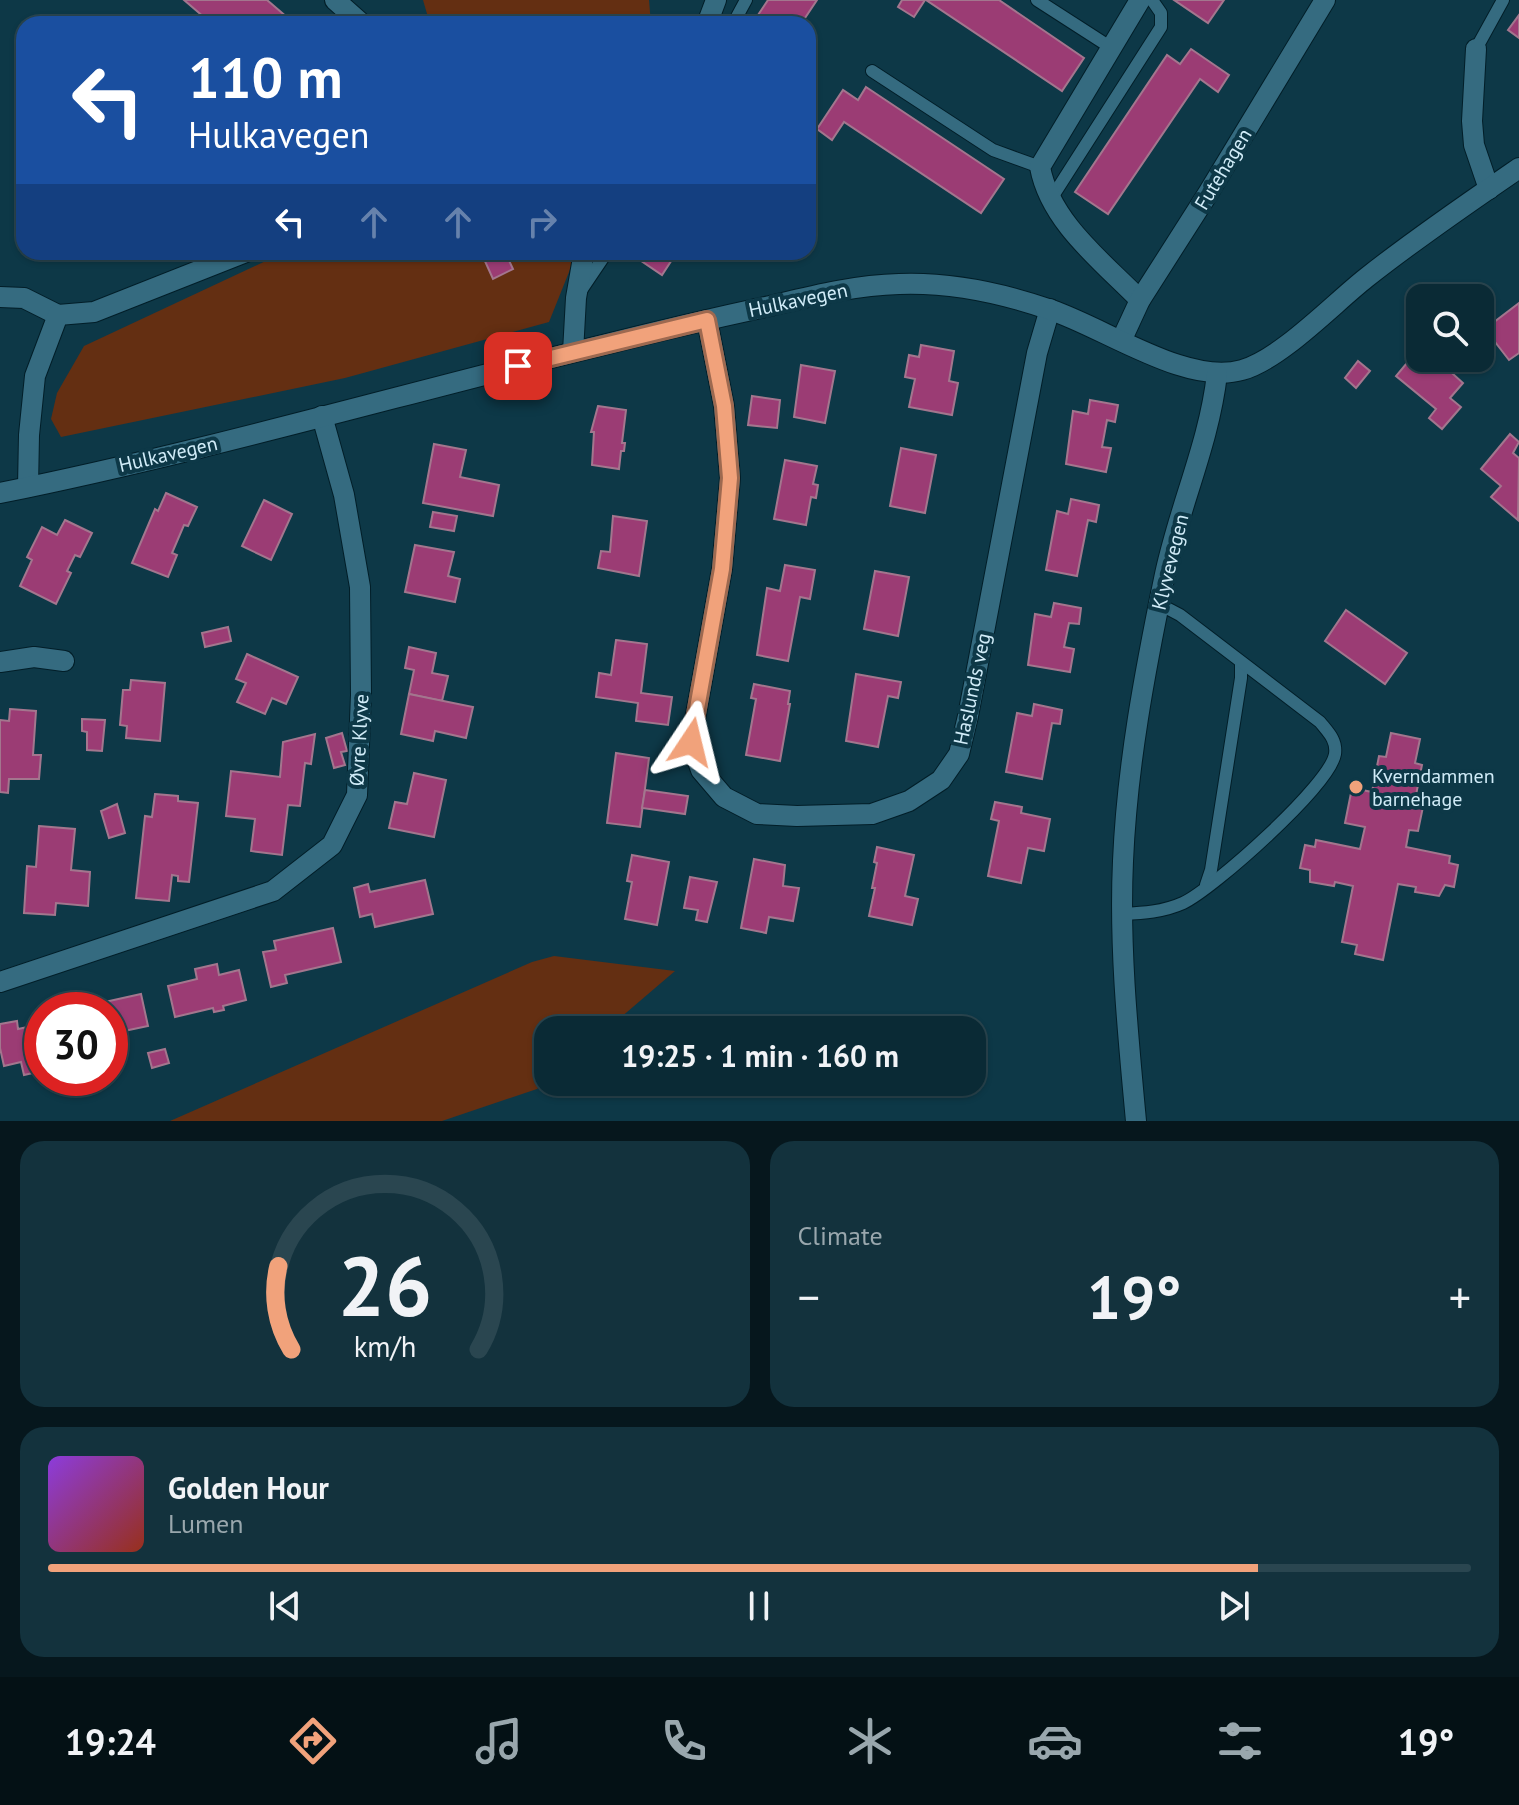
<!DOCTYPE html>
<meta charset="utf-8">
<style>
:root{--surface:#0a2a35;--page:#13323d;--text:#f1f3f6;--muted:#99a7ad;--line:#2a4650;--accent:#f1a27b}
body{margin:0;font-family:"PT Sans",sans-serif;background:var(--page);color:var(--text);height:100vh;display:flex;flex-direction:column;font-size:30px;white-space:nowrap}
*{box-sizing:border-box;margin:0}
p{font-size:26px;color:var(--muted)}
.icon{flex:none;width:44px;height:44px;fill:none;stroke:currentColor;stroke-width:2;stroke-linecap:round;stroke-linejoin:round}
.map{position:relative;height:1121px;overflow:hidden}
.drawer{display:flex;flex-direction:column;gap:20px;padding:20px;background:#06171d;flex:1}
.drawer>*{flex:none}
.banner{position:absolute;left:16px;top:16px;width:800px;height:244px;border-radius:24px;box-shadow:0 2px 6px #0004,0 0 0 2px var(--line);background:#1a4fa0;color:#fff;overflow:hidden}
.buttons{position:absolute;left:1406px;top:284px;display:grid;gap:16px}
.buttons a{display:grid;place-items:center;width:88px;height:88px;border-radius:16px;background:var(--surface);box-shadow:0 2px 6px #0004,0 0 0 2px var(--line);font-size:40px}
.speed{position:absolute;left:24px;top:992px;display:flex;gap:16px;font-size:40px;font-weight:700;text-align:center}
.speed>*{display:grid;place-content:center;width:104px;height:104px;border-radius:50%;background:var(--surface);box-shadow:0 2px 6px #0004,0 0 0 2px var(--line);line-height:1}
.speed .limit{border:12px solid #d22;background:#fff;color:#111}
.pin{position:absolute;display:grid;place-items:center;width:68px;height:68px;color:#fff;margin:-34px;border-radius:16px;box-shadow:0 4px 12px #0006}
.me{position:absolute;width:88px;margin:-44px;rotate:10deg;stroke-linejoin:round;filter:drop-shadow(0 0 6px #0008)}
.turn{display:flex;align-items:center;gap:28px;height:168px;padding:0 40px;font-size:36px}
.turn .icon{width:104px;height:104px;stroke-width:2.5}
.turn b{display:block;font-size:56px;line-height:68px}
.lanes{display:flex;align-items:center;height:76px;padding:0 40px;background:#0003;justify-content:center;gap:40px;direction:ltr}
.lanes .off{opacity:.35}
.big{font-size:60px;font-weight:800;line-height:1.1}
.drawer .tile{flex:1;display:flex;flex-direction:column;justify-content:center;gap:12px;min-width:0;padding:0 28px;border-radius:24px;background:var(--page)}
.drawer .dial{align-items:center;gap:0}
.dial svg{height:208px;overflow:visible;fill:none;stroke:var(--line);stroke-width:7;stroke-linecap:round;text-anchor:middle}
.dial text{fill:var(--text);stroke:none}
.song{display:flex;align-items:center;gap:24px}
.cover{width:96px;height:96px;border-radius:12px;background:linear-gradient(135deg,hsl(270 70% 55%),hsl(10 70% 35%))}
.played{height:8px;border-radius:4px;background:linear-gradient(90deg,var(--accent) 85%,var(--line) 85%)}
.keys{display:flex;justify-content:space-around;direction:ltr}
.heat{display:flex;justify-content:space-between;align-items:center;font-size:44px;direction:ltr}
.drawer .tiles{flex:1;display:grid;gap:20px;grid-template-columns:1fr 1fr}
.tile:last-child{grid-column:span 2}
.trip{position:absolute;left:534px;top:1016px;width:452px;height:80px;border-radius:24px;background:var(--surface);box-shadow:0 2px 6px #0004,0 0 0 2px var(--line);font-weight:800;line-height:80px;text-align:center}
.tab-bar{display:flex;height:128px;justify-content:space-around;align-items:center;background:#041115;color:var(--muted)}
.tab-bar .icon{width:56px;height:56px}
.tab-bar .selected{color:var(--accent)}
.tab-bar b{font-size:36px;color:var(--text)}
.map>svg:first-child{display:block}
.green{fill:#642f12}
.building{fill:#9b3c74;stroke:#a3768e;stroke-width:2}
.lines{fill:none;stroke-linecap:round;stroke-linejoin:round}
.service-casing{stroke:#021e28;stroke-width:14}
.minor-casing{stroke:#021e28;stroke-width:22}
.secondary-casing{stroke:#021e28;stroke-width:22}
.service{stroke:#356b80;stroke-width:12}
.minor{stroke:#356b80;stroke-width:20}
.secondary{stroke:#356b80;stroke-width:20}
.route-casing{stroke:#9d6950;stroke-width:20}
.route{stroke:#f1a27b;stroke-width:14}
.poi-dot{fill:#f1a27b;stroke:#0d3847;stroke-width:3}
.labels{text-anchor:middle;dominant-baseline:central;stroke-width:8;stroke-linejoin:round;paint-order:stroke}
.street-label{font-size:20px;fill:#d1ecf8;stroke:#0d3847}
.poi-label{font-size:20px;fill:#d1ecf8;stroke:#0d3847;text-anchor:start}
</style>
<div class="map">
<svg width="1519" height="1121" viewBox="0 0 1519 1121">
<rect width="100%" height="100%" fill="#0d3847"/>
<!-- green -->
<g class="green">
<polygon points="423,0 649,0 651,24 430,24"/>
<polygon points="285,252 577,252 549,322 345,378 61,437 51,419 57,393 84,346"/>
<polygon points="554,956 675,971 606,1030 548,1030 548,1079 537,1089 442,1121 170,1121 532,962"/>
</g>
<!-- building -->
<g class="building">
<polygon points="184,0 267,0 295,24 212,24"/>
<polygon points="768,0 817,0 801,24 752,24"/>
<polygon points="902,0 925,0 914,17 898,7"/>
<polygon points="926,0 999,0 1084,58 1062,91"/>
<polygon points="1174,0 1224,0 1208,23"/>
<polygon points="1519,15 1519,38 1508,30"/>
<polygon points="1191,49 1229,75 1218,92 1200,79 1108,214 1075,192 1167,55 1180,64"/>
<polygon points="866,87 1004,179 981,213 844,122 832,140 817,129 843,90 858,100"/>
<polygon points="500,252 505,252 513,269 493,279 484,259"/>
<polygon points="628,252 677,252 662,275"/>
<polygon points="1519,303 1519,353 1509,360 1485,329"/>
<polygon points="921,345 954,351 949,381 958,383 952,415 909,407 915,379 905,377 909,355 919,357"/>
<polygon points="1417,351 1420,358 1426,358 1439,369 1443,365 1463,383 1450,398 1461,407 1442,429 1429,418 1436,409 1396,376"/>
<polygon points="1358,361 1370,371 1356,388 1345,378"/>
<polygon points="801,365 835,371 825,423 794,417"/>
<polygon points="752,396 780,400 777,428 748,425"/>
<polygon points="1090,400 1118,405 1115,422 1107,420 1102,447 1111,448 1106,472 1066,464 1073,411 1088,414"/>
<polygon points="598,406 626,410 622,443 625,443 624,451 621,451 619,469 592,465 594,432 591,432"/>
<polygon points="1510,434 1519,442 1513,453 1519,458 1518,520 1491,497 1501,486 1481,469"/>
<polygon points="434,444 466,450 460,477 499,485 493,516 423,503"/>
<polygon points="901,448 936,455 925,513 890,506"/>
<polygon points="785,460 817,466 813,484 818,485 816,498 811,497 806,525 774,519"/>
<polygon points="166,493 197,507 188,526 184,525 172,553 177,555 168,577 132,563 155,509 158,511"/>
<polygon points="1071,499 1099,505 1096,522 1088,520 1077,576 1046,570 1057,511 1068,514"/>
<polygon points="264,500 292,514 271,560 242,546"/>
<polygon points="433,512 457,516 454,531 430,527"/>
<polygon points="613,516 647,521 639,576 598,568 601,551 610,552"/>
<polygon points="65,520 92,533 80,557 75,555 67,571 71,573 56,604 20,586 32,560 27,557 42,527 57,535"/>
<polygon points="415,545 454,552 448,576 460,579 455,602 405,592"/>
<polygon points="785,565 815,570 810,599 800,597 788,661 757,655 767,588 780,591"/>
<polygon points="875,571 909,577 898,636 864,629"/>
<polygon points="1054,603 1081,608 1079,624 1069,623 1064,647 1074,649 1070,672 1028,665 1035,614 1051,617"/>
<polygon points="1346,610 1407,653 1385,684 1325,641"/>
<polygon points="228,627 231,641 205,647 202,633"/>
<polygon points="616,640 647,644 641,693 672,697 668,725 636,721 638,703 596,697 599,673 611,675"/>
<polygon points="409,647 436,653 432,673 448,676 442,701 409,694 414,670 405,668"/>
<polygon points="247,654 298,677 286,704 272,698 265,714 237,702 246,683 236,679"/>
<polygon points="856,674 901,682 898,698 888,696 878,747 846,741"/>
<polygon points="131,680 165,683 160,741 126,738 127,726 120,725 123,690 130,690"/>
<polygon points="754,684 790,691 788,704 790,704 780,761 746,755 756,699 751,698"/>
<polygon points="409,694 473,707 466,738 435,731 433,741 401,734"/>
<polygon points="1034,704 1062,710 1060,724 1052,723 1042,779 1006,772 1017,713 1032,716"/>
<polygon points="10,709 36,711 33,755 41,755 39,779 9,779 8,793 0,792 0,720 9,721"/>
<polygon points="82,719 105,720 102,751 87,750 87,732 82,731"/>
<polygon points="342,733 347,751 341,752 345,765 334,768 326,738"/>
<polygon points="1391,733 1420,739 1415,763 1422,765 1416,795 1425,797 1418,831 1409,830 1406,847 1450,856 1449,863 1458,865 1454,887 1445,885 1439,896 1415,892 1416,887 1398,884 1383,960 1355,954 1357,945 1342,942 1353,886 1335,882 1334,886 1310,882 1310,870 1300,868 1305,845 1315,847 1316,840 1360,849 1365,827 1345,823 1352,788 1372,792 1379,756 1386,757"/>
<polygon points="315,734 311,764 305,763 300,806 288,805 282,855 251,851 255,819 226,816 231,771 280,777 283,742"/>
<polygon points="616,753 649,758 640,827 607,823"/>
<polygon points="414,773 446,780 434,837 389,828 395,802 407,804"/>
<polygon points="645,790 688,796 685,814 642,808"/>
<polygon points="155,794 178,796 178,801 198,803 189,882 178,881 178,876 172,875 169,901 136,898 145,816 152,817"/>
<polygon points="995,802 1022,807 1021,813 1050,819 1044,851 1028,848 1021,883 988,876 999,821 991,819"/>
<polygon points="117,804 125,833 109,838 101,811"/>
<polygon points="39,826 75,829 71,870 90,872 88,906 56,903 55,915 24,913 27,866 36,867"/>
<polygon points="877,847 914,855 905,896 918,899 912,925 869,916 875,888 872,888 877,863 874,862"/>
<polygon points="632,855 669,862 657,925 625,919 632,882 627,881"/>
<polygon points="754,859 785,865 783,886 799,888 793,921 769,917 766,933 741,928"/>
<polygon points="690,877 717,882 707,922 696,920 698,910 684,908"/>
<polygon points="425,880 433,914 375,927 372,914 360,917 354,888 368,884 370,892"/>
<polygon points="333,928 341,962 285,975 287,983 271,987 263,952 276,950 274,941"/>
<polygon points="217,964 219,975 239,970 246,1000 223,1006 224,1010 214,1012 213,1008 175,1017 168,986 197,979 195,969"/>
<polygon points="141,994 148,1026 110,1034 110,1010 82,1010 82,1007"/>
<polygon points="17,1021 18,1029 42,1024 42,1071 24,1075 21,1062 4,1066 0,1048 0,1024"/>
<polygon points="165,1049 169,1063 152,1068 148,1053"/>
</g>
<g class="lines">
<defs>
<g id="service">
<polyline points="1037,0 1110,47"/>
<polyline points="733,24 746,0"/>
<polyline points="1476,49 1503,0"/>
<polyline points="872,71 993,150 1040,167"/>
<polyline points="1051,199 1161,27 1161,13 1152,0"/>
<polyline points="580,292 607,252"/>
<polyline points="1206,885 1211,870 1241,678 1241,664"/>
<path d="M1122 914C1143 913 1163 912 1183 903 1213 889 1330 785 1335 754 1337 740 1328 732 1320 722L1180 615 1159 604"/>
</g>
<g id="minor">
<polyline points="335,0 362,24"/>
<path d="M1140 0 1040 167C1050 222 1103 262 1140 300"/>
<polyline points="707,24 716,0"/>
<polyline points="1476,49 1472,121 1474,145 1489,189"/>
<polyline points="0,297 24,298 58,315"/>
<polyline points="707,320 724,406 730,478 722,569 691,742 701,770 724,797 757,814 797,816 872,814 909,801 941,780 959,754 968,716 1037,353 1050,309"/>
<polyline points="1122,339 1140,300 1207,195 1325,0"/>
<polyline points="573,352 576,298 584,252"/>
<polyline points="28,487 29,435 35,376 58,315 94,312 246,252"/>
<polyline points="0,662 34,657 64,661"/>
<polyline points="0,982 273,891 332,845 357,795 361,695 360,587 344,495 322,416"/>
</g>
<g id="secondary">
<path d="M0 493C203 452 402 394 603 345 659 331 714 318 770 306 812 296 855 285 899 284 951 282 1002 293 1051 310 1105 328 1187 386 1242 370 1281 359 1333 304 1366 278 1415 239 1468 203 1519 168"/>
<path d="M1136 1121C1128 1035 1119 947 1123 861 1127 766 1145 671 1164 579 1178 509 1209 445 1217 374"/>
</g>
</defs>
<!-- service casing -->
<use href="#service" class="service-casing"/>
<!-- minor casing -->
<use href="#minor" class="minor-casing"/>
<!-- secondary casing -->
<use href="#secondary" class="secondary-casing"/>
<!-- service -->
<use href="#service" class="service"/>
<!-- minor -->
<use href="#minor" class="minor"/>
<!-- secondary -->
<use href="#secondary" class="secondary"/>
</g>
<g class="lines">
<defs>
<polyline id="route" points="518,366 707,320 724,406 730,478 722,569 691,742"/>
</defs>
<!-- route casing -->
<use href="#route" class="route-casing"/>
<!-- route -->
<use href="#route" class="route"/>
</g>
<!-- markers -->
<circle class="poi-dot" cx="1356" cy="787" r="8"/>
<g class="labels">
<!-- street labels -->
<g class="street-label">
<text transform="translate(1223 169) rotate(-59)">Futehagen</text>
<text transform="translate(798 300) rotate(-12)">Hulkavegen</text>
<text transform="translate(168 454) rotate(-13)">Hulkavegen</text>
<text transform="translate(1170 562) rotate(-76)">Klyvevegen</text>
<text transform="translate(972 689) rotate(-78)">Haslunds veg</text>
<text transform="translate(359 740) rotate(-87)">Øvre Klyve</text>
</g>
<!-- poi labels -->
<g class="poi-label">
<text x="1372" y="776">Kverndammen<tspan x="1372" dy="23">barnehage</tspan></text>
</g>
</g>
</svg>
<div class="buttons">
<a><svg class="icon" aria-label="search" viewBox="0 0 24 24"><circle cx="10" cy="10" r="6"/><path d="M15 15l6 6"/></svg></a>
</div>
<div class="speed"><div class="limit">30</div></div>
<div class="pin" style="left:518px;top:366px;background:#d93025"><svg class="icon" aria-label="arrive" viewBox="0 0 24 24"><path d="M6 21V4h12l-3 4 3 4H6"/></svg></div>
<svg class="me" style="left:691px;top:742px" viewBox="-20 -20 40 40"><path d="M0-17L14 15 0 8-14 15z" fill="#f1a27b" stroke="#fff" stroke-width="4"/></svg>
<div class="trip">19:25 · 1 min · 160 m</div>
<div class="banner">
<div class="turn"><svg class="icon" aria-label="left" viewBox="0 0 24 24"><path d="M17 20v-9H6M10 6l-5 5 5 5"/></svg><div><b>110 m</b>Hulkavegen</div></div>
<div class="lanes"><svg class="icon" aria-label="left" viewBox="0 0 24 24"><path d="M17 20v-9H6M10 6l-5 5 5 5"/></svg><svg class="icon off" aria-label="ahead" viewBox="0 0 24 24"><path d="M12 20V5M6 11l6-6 6 6"/></svg><svg class="icon off" aria-label="ahead" viewBox="0 0 24 24"><path d="M12 20V5M6 11l6-6 6 6"/></svg><svg class="icon off" aria-label="right" viewBox="0 0 24 24"><path d="M7 20v-9h11M14 6l5 5-5 5"/></svg></div>
</div>
</div>
<section class="drawer">
<div class="tiles">
<div class="tile dial"><svg viewBox="0 0 100 80">
<path d="M14 69A42 42 0 1 1 86 69"/>
<path d="M14 69A42 42 0 0 1 9 37" stroke="#f1a27b"/>
<text x="50" y="56" font-size="32" font-weight="700">26</text>
<text x="50" y="72" font-size="11">km/h</text>
</svg></div>
<div class="tile"><p>Climate</p>
<div class="heat"><a>−</a><b class="big">19°</b><a>+</a></div>
</div>
<div class="tile">
<div class="song"><i class="cover"></i><div><b>Golden Hour</b><p>Lumen</p></div></div>
<div class="played"></div>
<div class="keys"><svg class="icon" aria-label="previous" viewBox="0 0 24 24"><path d="M18 5L8 12l10 7zM5 5v14"/></svg><svg class="icon" aria-label="pause" viewBox="0 0 24 24"><path d="M8 5v14M16 5v14"/></svg><svg class="icon" aria-label="next" viewBox="0 0 24 24"><path d="M6 5l10 7-10 7zM19 5v14"/></svg></div>
</div>
</div>
</section>
<nav class="tab-bar">
<b>19:24</b>
<svg class="icon selected" aria-label="directions" viewBox="0 0 24 24"><path d="M12 3l9 9-9 9-9-9zM9 14v-3h6M13 9l2 2-2 2"/></svg>
<svg class="icon" aria-label="music" viewBox="0 0 24 24"><path d="M9 18V5l10-2v13"/><circle cx="6" cy="18" r="3"/><circle cx="16" cy="16" r="3"/></svg>
<svg class="icon" aria-label="phone" viewBox="0 0 24 24"><path d="M5 4h4l2 5-3 2q2 4 5 5l2-3 5 2v4C11 20 4 13 5 4z"/></svg>
<svg class="icon" aria-label="climate" viewBox="0 0 24 24"><path d="M12 3v18M4 7l16 10M4 17L20 7"/></svg>
<svg class="icon" aria-label="car" viewBox="0 0 24 24"><path d="M5 17H2v-5l4-1 3-4h7l3 4 3 1v5h-3M9 17h6M6 11h13"/><circle cx="7" cy="17" r="2"/><circle cx="17" cy="17" r="2"/></svg>
<svg class="icon" aria-label="filters" viewBox="0 0 24 24"><path d="M4 7h16M4 17h16"/><circle cx="9" cy="7" r="2"/><circle cx="15" cy="17" r="2"/></svg>
<b>19°</b>
</nav>
